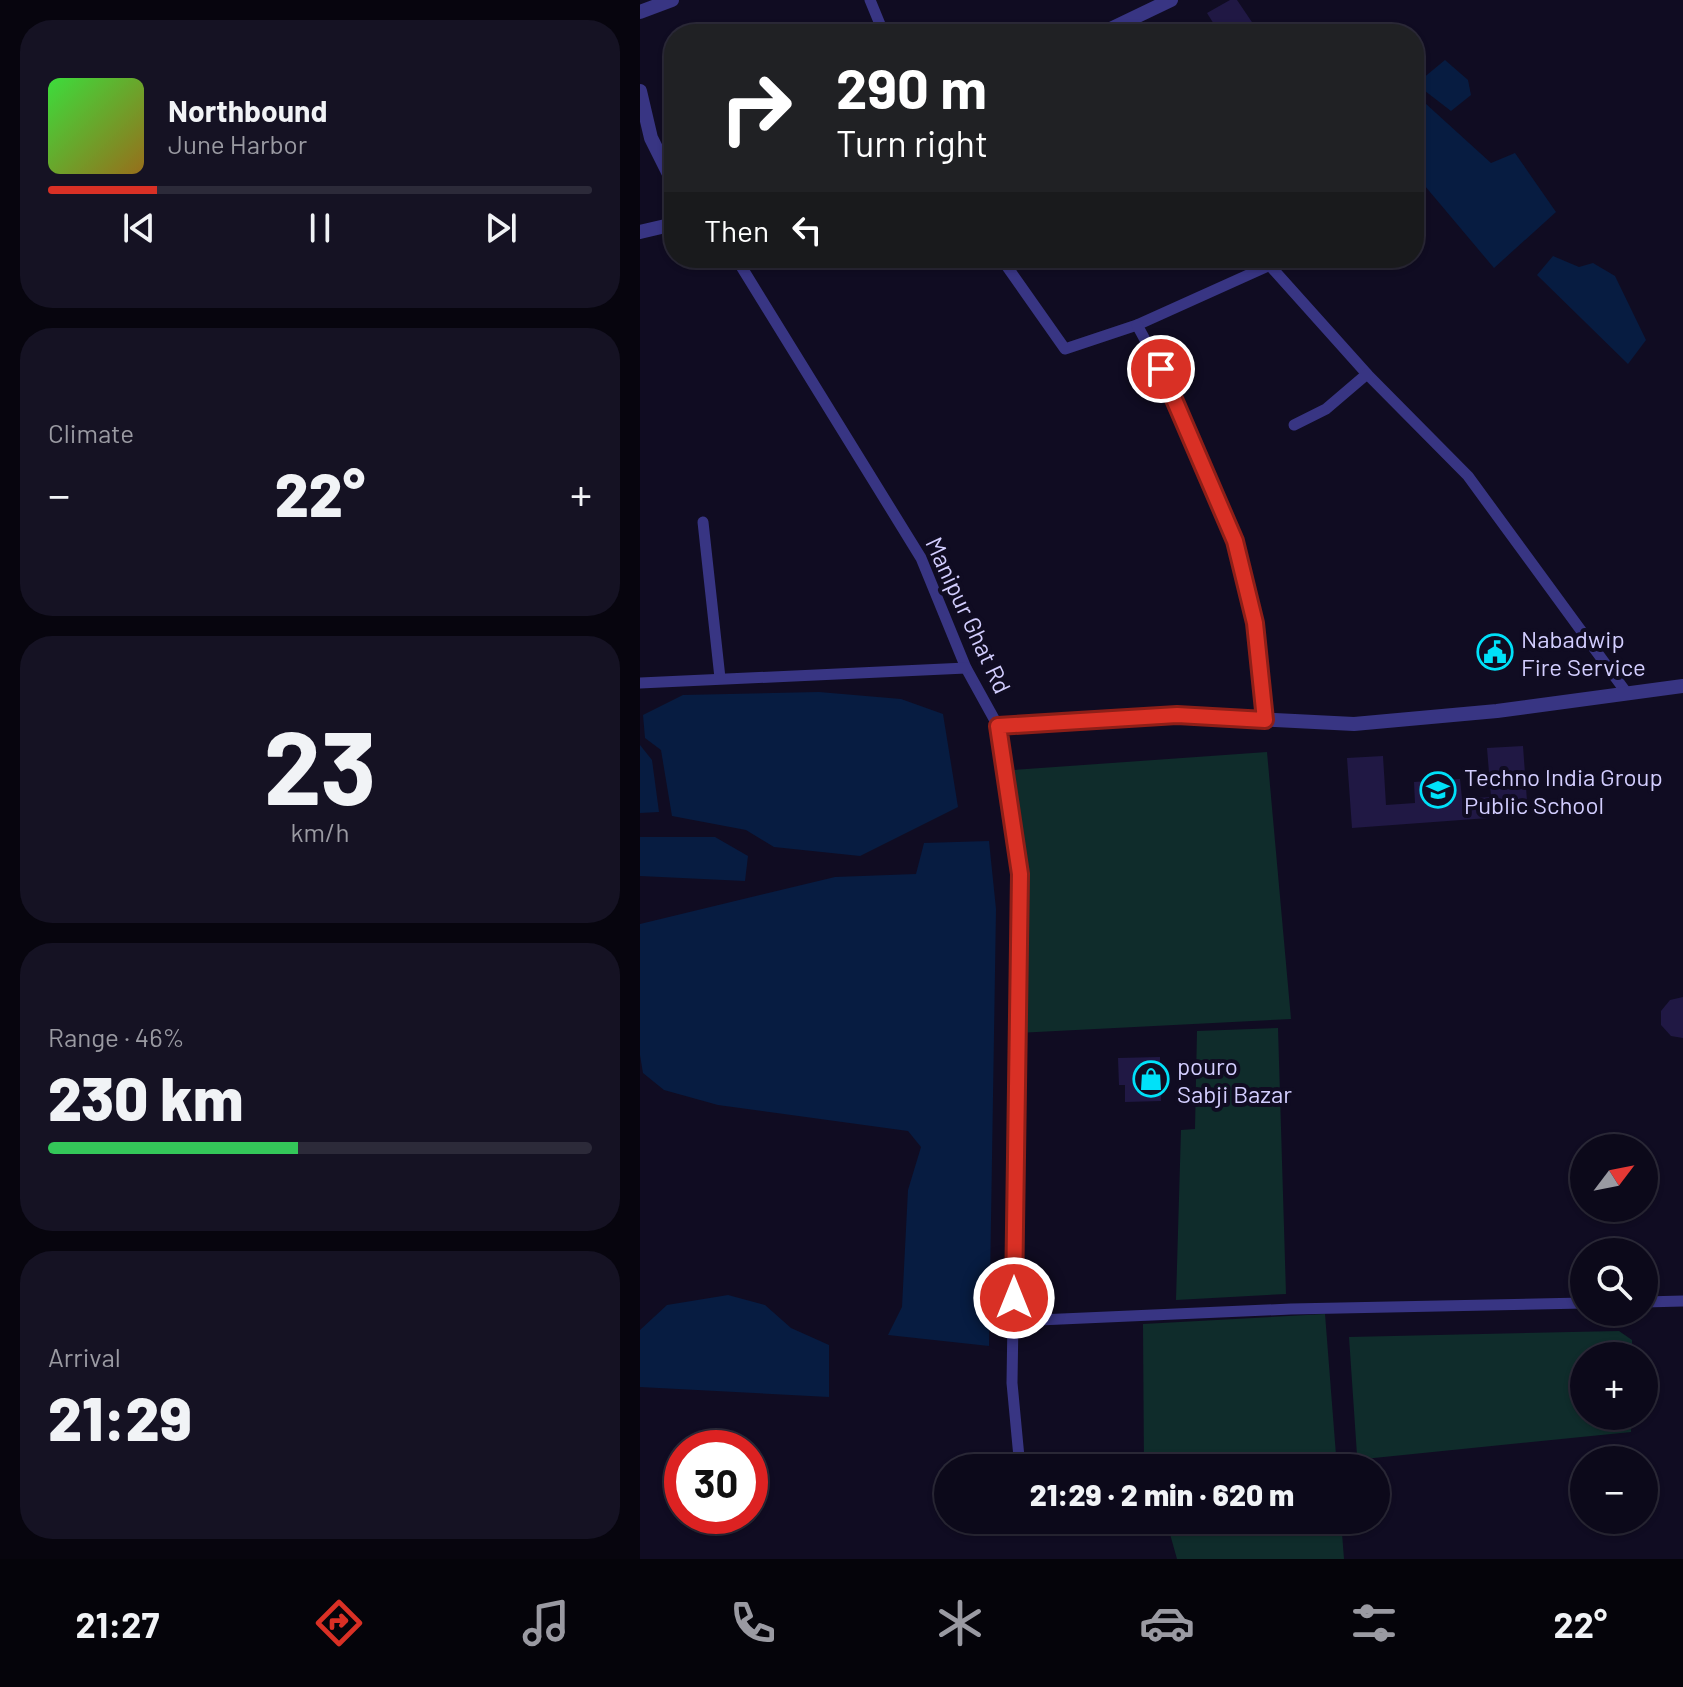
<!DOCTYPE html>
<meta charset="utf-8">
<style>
:root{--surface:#0c091a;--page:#151223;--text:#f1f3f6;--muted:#9a9aa2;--line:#2c2a39;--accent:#d93025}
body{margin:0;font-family:Barlow,sans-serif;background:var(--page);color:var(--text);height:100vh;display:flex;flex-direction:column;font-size:30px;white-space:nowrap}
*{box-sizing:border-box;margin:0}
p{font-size:26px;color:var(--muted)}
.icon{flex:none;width:44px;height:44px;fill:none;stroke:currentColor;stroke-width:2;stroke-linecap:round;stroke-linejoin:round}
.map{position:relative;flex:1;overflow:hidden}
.drawer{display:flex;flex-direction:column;gap:20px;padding:20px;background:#07050e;width:640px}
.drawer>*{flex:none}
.hud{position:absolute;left:24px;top:24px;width:760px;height:244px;border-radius:32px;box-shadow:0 2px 6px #0004,0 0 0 2px var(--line);background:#202124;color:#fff;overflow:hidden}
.needle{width:52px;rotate:58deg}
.controls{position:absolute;left:930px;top:1134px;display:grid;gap:16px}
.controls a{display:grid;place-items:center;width:88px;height:88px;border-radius:50%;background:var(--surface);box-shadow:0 2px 6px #0004,0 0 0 2px var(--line);font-size:40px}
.speed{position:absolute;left:24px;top:1430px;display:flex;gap:16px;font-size:40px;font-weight:700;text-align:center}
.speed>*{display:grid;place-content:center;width:104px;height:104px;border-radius:50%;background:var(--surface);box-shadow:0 2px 6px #0004,0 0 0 2px var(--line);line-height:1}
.speed .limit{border:12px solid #d22;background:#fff;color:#111}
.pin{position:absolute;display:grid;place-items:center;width:68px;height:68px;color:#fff;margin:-34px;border:4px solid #fff;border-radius:50%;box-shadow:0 2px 8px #0007}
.me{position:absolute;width:88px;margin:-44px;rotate:0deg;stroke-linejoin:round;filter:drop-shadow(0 0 6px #0008)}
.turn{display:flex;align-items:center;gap:28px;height:168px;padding:0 40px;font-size:36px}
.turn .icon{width:104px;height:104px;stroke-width:2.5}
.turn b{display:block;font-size:56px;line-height:68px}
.then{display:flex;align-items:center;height:76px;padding:0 40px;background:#0003;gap:16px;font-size:30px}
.big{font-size:60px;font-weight:800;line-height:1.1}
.drawer .widget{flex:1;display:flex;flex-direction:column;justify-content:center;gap:12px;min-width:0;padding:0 28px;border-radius:32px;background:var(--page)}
.drawer .dial{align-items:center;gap:0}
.dial b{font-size:104px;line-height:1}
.song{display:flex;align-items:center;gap:24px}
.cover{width:96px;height:96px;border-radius:12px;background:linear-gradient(135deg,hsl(120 70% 55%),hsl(40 70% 35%))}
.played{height:8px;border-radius:4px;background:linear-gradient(90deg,var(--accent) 20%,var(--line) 20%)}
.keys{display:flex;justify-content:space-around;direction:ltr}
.heat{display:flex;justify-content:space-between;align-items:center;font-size:44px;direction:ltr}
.charge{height:12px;border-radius:6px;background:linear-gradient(90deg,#34c759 46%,var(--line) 0)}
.trip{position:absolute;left:294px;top:1454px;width:456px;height:80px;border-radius:40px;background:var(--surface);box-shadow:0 2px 6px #0004,0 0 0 2px var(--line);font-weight:800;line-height:80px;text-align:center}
.tab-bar{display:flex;height:128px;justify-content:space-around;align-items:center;background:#05040a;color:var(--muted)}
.tab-bar .icon{width:56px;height:56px}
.tab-bar .selected{color:var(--accent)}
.tab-bar b{font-size:36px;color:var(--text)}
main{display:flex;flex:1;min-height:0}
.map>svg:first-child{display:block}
.green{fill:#0f2c2b}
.water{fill:#071c41}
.building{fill:#201844}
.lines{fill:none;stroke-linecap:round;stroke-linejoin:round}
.minor{stroke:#383583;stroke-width:11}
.tertiary{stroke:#383583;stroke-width:14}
.route-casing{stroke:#8d1f18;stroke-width:20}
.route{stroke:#d93025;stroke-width:14}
.labels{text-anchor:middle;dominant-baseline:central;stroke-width:8;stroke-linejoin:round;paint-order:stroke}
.street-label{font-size:24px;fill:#d3ceff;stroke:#100c22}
.poi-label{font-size:24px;fill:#d3ceff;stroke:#100c22;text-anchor:start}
</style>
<main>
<section class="drawer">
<div class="widget">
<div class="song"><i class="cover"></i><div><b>Northbound</b><p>June Harbor</p></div></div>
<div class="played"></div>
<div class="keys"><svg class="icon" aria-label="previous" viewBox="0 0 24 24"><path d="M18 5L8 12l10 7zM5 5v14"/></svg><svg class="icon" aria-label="pause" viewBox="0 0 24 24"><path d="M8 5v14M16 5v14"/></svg><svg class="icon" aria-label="next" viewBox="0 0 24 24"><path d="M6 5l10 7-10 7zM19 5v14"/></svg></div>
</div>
<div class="widget"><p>Climate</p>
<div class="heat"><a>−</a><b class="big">22°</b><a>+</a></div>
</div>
<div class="widget dial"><b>23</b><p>km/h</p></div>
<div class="widget"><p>Range · 46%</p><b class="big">230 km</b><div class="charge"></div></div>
<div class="widget"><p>Arrival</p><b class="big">21:29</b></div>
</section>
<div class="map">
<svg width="1043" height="1559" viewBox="0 0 1043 1559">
<rect width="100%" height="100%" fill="#100c22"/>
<!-- green -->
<g class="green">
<polygon points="627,752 651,1019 377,1033 380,874 369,806 373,770"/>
<polygon points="638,1028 646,1294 536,1300 541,1130 555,1129 557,1031"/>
<polygon points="685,1314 697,1468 504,1468 503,1324"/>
<polygon points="979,1331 992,1340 992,1356 944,1356 944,1416 991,1416 991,1432 724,1459 717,1455 709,1337"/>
<polygon points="519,1520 701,1520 704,1559 537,1559 530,1534"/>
</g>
<!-- water -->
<g class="water">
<polygon points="805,60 828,80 831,95 811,111 776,84"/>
<polygon points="774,93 851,163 875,153 916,212 854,268 774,173"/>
<polygon points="913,256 939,267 953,263 975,276 1006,340 988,364 897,275"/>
<polygon points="179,692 261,699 303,714 318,807 220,856 134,847 106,830 32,816 21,750 5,738 3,715 43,695"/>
<polygon points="0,745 12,760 19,812 0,813"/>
<polygon points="0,837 75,837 108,856 105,881 0,876"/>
<polygon points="349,841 356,909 349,1346 248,1335 262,1307 268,1190 281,1147 268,1131 78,1105 24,1090 3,1073 0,1055 0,924 195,877 276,874 284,843"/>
<polygon points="88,1295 125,1305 151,1328 189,1345 189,1397 0,1387 0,1330 27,1305"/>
</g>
<!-- building -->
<g class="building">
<polygon points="590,0 597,0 620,34 594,34 588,24 577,29 567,13"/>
<polygon points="883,746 888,815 712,828 707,758 743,756 746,805 775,803 774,782 820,779 822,799 851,797 847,748"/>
<polygon points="1043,997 1043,1038 1031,1036 1021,1025 1021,1011 1030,1000"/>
<polygon points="520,1057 521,1101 485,1102 485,1085 479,1085 478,1058"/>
</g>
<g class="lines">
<!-- minor -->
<g class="minor">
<polyline points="230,0 244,34"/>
<polyline points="96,258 281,558 326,668 358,726 380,874 372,1383 380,1468"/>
<polyline points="361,258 425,349 497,325 628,266"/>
<polyline points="623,258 727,374 828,476 986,692"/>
<path d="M497 325C548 417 595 518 615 622 621 654 622 688 625 720"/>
<polyline points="654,425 686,409 727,374"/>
<polyline points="63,522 80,678"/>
<polyline points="0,683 326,668"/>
<polyline points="1004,1302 1043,1301"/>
<polyline points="374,1321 651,1309 944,1303"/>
</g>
<!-- tertiary -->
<g class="tertiary">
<polyline points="0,12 32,0"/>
<polyline points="460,34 531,0"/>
<polyline points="0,91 11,138 34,184"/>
<polyline points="0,232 34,224"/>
<polyline points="358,726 537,715 714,724 857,711 1043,686"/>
</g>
</g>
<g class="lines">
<defs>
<polyline id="route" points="374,1298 380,874 358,726 537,715 625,720 615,623 595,541 521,369"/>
</defs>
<!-- route casing -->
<use href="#route" class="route-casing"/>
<!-- route -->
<use href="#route" class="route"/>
</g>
<!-- icons -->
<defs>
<symbol id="civic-ring" viewBox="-11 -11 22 22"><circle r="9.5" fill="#100c22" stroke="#00e1f9" stroke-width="1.5"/><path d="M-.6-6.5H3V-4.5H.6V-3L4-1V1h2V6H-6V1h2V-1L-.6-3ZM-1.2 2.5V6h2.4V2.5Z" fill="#00e1f9"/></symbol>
<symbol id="school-ring" viewBox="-11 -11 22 22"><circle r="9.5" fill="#100c22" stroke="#00e1f9" stroke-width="1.5"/><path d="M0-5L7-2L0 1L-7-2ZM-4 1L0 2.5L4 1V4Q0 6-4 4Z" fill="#00e1f9"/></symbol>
<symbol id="shop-ring" viewBox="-11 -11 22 22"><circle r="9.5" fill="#100c22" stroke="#00e1f9" stroke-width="1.5"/><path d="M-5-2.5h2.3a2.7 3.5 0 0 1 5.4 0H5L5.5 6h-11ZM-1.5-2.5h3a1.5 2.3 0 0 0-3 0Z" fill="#00e1f9"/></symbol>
</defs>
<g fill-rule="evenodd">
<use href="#civic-ring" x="835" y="632" width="40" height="40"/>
<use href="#school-ring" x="778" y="770" width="40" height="40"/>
<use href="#shop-ring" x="491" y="1059" width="40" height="40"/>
</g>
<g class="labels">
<!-- street labels -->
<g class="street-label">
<text transform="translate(329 615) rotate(65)">Manipur Ghat Rd</text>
</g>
<!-- poi labels -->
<g class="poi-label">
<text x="881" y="638">Nabadwip<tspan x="881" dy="28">Fire Service</tspan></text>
<text x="824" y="776">Techno India Group<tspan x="824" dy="28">Public School</tspan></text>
<text x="537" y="1065">pouro<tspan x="537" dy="28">Sabji Bazar</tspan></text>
</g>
</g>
</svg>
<div class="controls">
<a><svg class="needle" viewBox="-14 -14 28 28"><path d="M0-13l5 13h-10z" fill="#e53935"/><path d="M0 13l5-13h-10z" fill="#9a9aa2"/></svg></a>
<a><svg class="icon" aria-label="search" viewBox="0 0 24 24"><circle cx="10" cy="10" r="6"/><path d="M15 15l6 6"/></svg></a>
<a>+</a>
<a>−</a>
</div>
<div class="speed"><div class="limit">30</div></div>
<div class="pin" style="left:521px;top:369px;background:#d93025"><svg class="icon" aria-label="arrive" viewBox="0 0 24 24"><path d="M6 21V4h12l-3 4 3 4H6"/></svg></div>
<svg class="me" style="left:374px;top:1298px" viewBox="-20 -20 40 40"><circle r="17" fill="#d93025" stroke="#fff" stroke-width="3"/><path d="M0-11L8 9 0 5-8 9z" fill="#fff"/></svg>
<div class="trip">21:29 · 2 min · 620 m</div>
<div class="hud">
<div class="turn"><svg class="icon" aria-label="right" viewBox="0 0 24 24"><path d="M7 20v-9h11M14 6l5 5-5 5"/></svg><div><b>290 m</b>Turn right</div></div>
<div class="then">Then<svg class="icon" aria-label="left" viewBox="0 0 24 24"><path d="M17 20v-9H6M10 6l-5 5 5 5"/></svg></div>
</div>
</div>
</main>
<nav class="tab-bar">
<b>21:27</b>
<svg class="icon selected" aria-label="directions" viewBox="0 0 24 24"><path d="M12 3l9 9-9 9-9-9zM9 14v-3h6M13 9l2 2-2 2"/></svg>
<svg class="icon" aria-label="music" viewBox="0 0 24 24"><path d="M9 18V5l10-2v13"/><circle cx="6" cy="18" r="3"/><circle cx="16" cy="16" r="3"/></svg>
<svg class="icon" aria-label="phone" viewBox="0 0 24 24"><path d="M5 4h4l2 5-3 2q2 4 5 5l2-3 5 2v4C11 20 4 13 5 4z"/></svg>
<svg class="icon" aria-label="climate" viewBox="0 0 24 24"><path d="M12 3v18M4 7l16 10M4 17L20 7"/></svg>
<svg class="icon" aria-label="car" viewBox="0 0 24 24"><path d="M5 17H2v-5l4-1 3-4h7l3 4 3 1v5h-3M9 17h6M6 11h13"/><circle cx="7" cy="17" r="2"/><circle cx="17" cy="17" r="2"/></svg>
<svg class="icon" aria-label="filters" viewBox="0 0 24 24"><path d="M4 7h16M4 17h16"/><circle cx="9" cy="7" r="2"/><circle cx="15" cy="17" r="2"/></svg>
<b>22°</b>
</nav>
